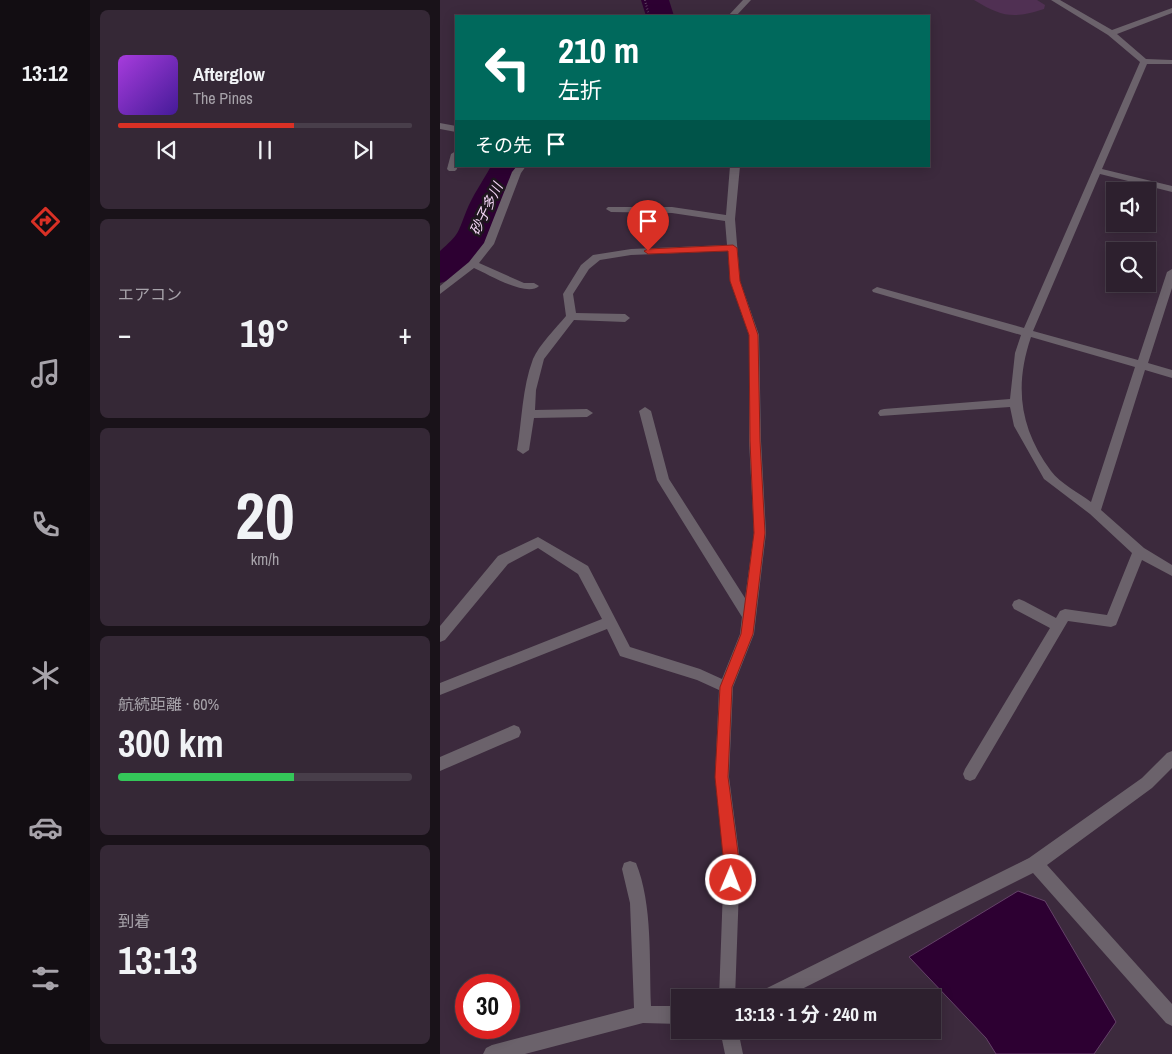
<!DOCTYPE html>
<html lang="ja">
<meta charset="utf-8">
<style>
:root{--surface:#2d202e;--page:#352836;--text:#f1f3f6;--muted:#a7a3aa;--line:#483e4a;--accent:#d93025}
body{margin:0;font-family:"Archivo Narrow","Noto Sans JP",sans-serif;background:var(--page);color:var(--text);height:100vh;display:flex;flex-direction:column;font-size:19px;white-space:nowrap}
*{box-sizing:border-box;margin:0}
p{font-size:16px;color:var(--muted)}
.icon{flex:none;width:28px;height:28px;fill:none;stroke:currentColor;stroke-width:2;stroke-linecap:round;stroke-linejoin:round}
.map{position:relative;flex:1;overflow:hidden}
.side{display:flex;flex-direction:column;gap:10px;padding:10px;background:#191219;width:350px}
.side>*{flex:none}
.top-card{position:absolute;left:15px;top:15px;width:475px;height:152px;border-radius:0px;box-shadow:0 2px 12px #0003,0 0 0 1px var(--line);background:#00695c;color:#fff;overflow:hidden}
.controls{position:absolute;left:666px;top:182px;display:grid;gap:10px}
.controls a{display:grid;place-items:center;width:50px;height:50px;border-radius:0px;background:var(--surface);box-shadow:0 2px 12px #0003,0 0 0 1px var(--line);font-size:25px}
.speed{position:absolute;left:15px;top:974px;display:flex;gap:10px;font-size:25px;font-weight:700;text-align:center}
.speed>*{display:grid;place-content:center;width:65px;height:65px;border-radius:50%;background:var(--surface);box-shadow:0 2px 12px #0003,0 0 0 1px var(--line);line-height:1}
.speed .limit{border:8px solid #d22;background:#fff;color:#111}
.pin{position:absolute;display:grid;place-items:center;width:42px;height:42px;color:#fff;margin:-51px -21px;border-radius:50% 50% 50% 0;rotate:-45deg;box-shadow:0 0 5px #0007}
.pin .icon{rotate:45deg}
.me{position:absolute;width:55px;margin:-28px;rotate:1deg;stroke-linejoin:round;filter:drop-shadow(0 0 4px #0008)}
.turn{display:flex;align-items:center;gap:18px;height:105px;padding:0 20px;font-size:22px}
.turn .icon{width:65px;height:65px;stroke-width:2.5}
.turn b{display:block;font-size:35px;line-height:42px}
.then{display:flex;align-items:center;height:48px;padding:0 20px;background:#0003;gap:10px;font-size:19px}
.big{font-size:38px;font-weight:700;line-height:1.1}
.side .card{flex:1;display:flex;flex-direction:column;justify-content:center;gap:8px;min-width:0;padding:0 18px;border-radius:8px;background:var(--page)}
.side .dial{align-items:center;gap:0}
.dial b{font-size:65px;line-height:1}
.song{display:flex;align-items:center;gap:15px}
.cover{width:60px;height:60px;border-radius:8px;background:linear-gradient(135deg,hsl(280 70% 55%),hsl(260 70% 35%))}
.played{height:5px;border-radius:2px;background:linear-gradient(90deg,var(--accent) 60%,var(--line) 60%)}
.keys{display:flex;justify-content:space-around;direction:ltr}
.heat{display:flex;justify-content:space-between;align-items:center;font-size:28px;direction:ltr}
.charge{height:8px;border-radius:4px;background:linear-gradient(90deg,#34c759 60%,var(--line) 0)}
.trip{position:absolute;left:231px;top:989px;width:270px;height:50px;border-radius:0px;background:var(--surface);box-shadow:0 2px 12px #0003,0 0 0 1px var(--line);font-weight:700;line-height:50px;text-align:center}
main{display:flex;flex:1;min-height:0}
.menu{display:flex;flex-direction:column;width:90px;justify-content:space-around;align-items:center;background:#120d12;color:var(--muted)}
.menu .icon{width:35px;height:35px}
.menu .current{color:var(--accent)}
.menu b{font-size:22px;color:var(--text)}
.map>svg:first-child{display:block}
.green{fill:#503053}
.water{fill:#2d0032;stroke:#654269}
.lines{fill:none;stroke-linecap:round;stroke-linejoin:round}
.river{fill:#2d0032;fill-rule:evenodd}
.path{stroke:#897a8a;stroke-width:2;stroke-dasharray:0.5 2.5;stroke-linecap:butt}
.street{fill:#6b626b;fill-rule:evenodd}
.route{fill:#d93025;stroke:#8d1f18}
.labels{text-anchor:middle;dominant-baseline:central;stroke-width:5;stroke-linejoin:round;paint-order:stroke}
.far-water-label{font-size:14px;font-style:italic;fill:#f4d6f6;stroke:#1e161e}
</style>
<main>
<nav class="menu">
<b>13:12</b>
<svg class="icon current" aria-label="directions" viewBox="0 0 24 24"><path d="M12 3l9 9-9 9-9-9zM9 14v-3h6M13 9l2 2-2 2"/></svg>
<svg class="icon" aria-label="music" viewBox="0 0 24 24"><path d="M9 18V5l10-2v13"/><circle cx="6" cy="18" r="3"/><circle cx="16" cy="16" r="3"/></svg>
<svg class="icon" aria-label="phone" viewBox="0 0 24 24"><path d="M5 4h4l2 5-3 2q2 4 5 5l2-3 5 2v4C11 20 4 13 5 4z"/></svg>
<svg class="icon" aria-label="climate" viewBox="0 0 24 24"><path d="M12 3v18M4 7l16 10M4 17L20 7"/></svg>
<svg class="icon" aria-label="car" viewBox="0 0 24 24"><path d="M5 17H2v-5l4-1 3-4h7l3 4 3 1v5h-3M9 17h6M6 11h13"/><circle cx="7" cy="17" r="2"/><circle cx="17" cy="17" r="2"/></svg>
<svg class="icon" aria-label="filters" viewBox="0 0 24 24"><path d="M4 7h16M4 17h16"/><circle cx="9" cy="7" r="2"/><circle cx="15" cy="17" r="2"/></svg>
</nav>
<section class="side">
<div class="card">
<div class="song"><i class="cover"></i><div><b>Afterglow</b><p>The Pines</p></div></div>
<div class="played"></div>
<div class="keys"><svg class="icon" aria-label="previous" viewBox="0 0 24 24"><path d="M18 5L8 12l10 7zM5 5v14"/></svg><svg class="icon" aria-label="pause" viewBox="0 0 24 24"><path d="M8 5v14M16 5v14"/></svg><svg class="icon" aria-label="next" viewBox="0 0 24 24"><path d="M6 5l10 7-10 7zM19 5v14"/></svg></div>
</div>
<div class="card"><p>エアコン</p>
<div class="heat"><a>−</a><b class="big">19°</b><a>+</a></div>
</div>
<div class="card dial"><b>20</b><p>km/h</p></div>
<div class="card"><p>航続距離 · 60%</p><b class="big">300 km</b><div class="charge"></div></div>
<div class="card"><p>到着</p><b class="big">13:13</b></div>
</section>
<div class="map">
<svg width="732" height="1054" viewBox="0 0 732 1054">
<rect width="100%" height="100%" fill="#3c2a3d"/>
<!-- green -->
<path class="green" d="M534 0H597L605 5 604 9C573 19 562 17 534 0Z"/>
<!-- water -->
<polygon class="water" points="578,891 605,901 676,1022 654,1054 556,1054 546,1038 469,957"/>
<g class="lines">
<!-- river -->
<g class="river">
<polygon points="201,0 229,0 234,16 206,16"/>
<path d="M51 166H84L60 212 57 226 42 252 13 279 0 283V251C19 234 17 235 26 212 32 196 43 181 51 166Z"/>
</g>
<!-- path -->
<polyline class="path" points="205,0 209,16"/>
<!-- street -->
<g class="street">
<polygon points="303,0 311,0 296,16 288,16"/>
<path d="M611 0H620L672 30 732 8V13L677 34 706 59 732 60V64H707L662 169 732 186V192L660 174 593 331 698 360 727 272 732 269V288L708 363 732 370V378L705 370 661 510 704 548 732 565V576L702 560 676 625 671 627 628 621 535 779 530 781 525 779 523 774 525 769 610 628 574 609 572 605 574 601 579 599 584 601 616 618 620 611 625 609 667 615 692 553 650 514 604 479 574 426 570 407 440 416 438 413 440 410 444 409 570 399 575 353 581 335 433 292 432 290 437 287 584 328 700 62 668 35ZM591 337 695 367 651 502C639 493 620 483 611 471 580 429 574 387 591 337Z"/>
<polygon points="0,123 16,126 16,132 0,129"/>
<polygon points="16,151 17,169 15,171 9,171 7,169 11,154"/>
<path d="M77 166H86L81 173 54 244 39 263 84 283H94L99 286C87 298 48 274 34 268L0 294V286L29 262 44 243 72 172Z"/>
<path d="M290 166H300L295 219 300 281 319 335 321 441 326 533 314 634 293 687 289 777 300 861 295 998H279L284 861 275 777 279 690 257 680 180 656 167 629 0 695V683L162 619 138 574 98 548 68 564 5 640 0 642V626L58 556 98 537 148 566 190 647 260 669 282 679 300 634 302 617 217 480 199 411 205 407 211 411 229 479 305 598 314 533 309 441V335L290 281 288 251 191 255 160 260 149 269 133 294 136 313 185 314 190 318 185 322 134 320 104 359 96 390 95 410 147 409 153 413 147 417 94 418 89 450 83 454 77 450C82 420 82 388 93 359 99 345 116 328 126 316L123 294 141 265 153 255 191 249 287 245 285 221 232 213 171 212 166 209 168 207H232L286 215Z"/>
<polygon points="74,725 79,727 81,732 79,737 0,771 0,757"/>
<polygon points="732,751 732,768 712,788 607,865 732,1004 732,1026 726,1023 593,873 344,998 317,998 319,992 589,858 702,778 727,753"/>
<path d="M190 861 196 863C213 905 209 961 211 1006H240V1024L203 1023 85 1054H43L46 1048 52 1045 194 1008 190 903 182 869 184 863Z"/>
<polygon points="280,1030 298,1030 303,1054 285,1054"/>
</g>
</g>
<!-- route -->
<polygon class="route" points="293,245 297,248 300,281 318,335 320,441 325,533 313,634 292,687 288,777 299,860 296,885 291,887 286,885 275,777 280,687 301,634 314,533 310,441 309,335 290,281 288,251 208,254 204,251 208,249"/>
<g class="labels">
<!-- far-water labels -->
<g class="far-water-label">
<text transform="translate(46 209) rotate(-64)">砂子多川</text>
</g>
</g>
</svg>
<div class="controls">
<a><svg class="icon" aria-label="sound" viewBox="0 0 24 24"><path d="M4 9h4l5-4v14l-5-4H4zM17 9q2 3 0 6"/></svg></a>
<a><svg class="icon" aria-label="search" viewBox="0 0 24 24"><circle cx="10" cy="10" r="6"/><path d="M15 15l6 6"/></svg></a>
</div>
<div class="speed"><div class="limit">30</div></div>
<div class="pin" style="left:208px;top:251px;background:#d93025"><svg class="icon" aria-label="arrive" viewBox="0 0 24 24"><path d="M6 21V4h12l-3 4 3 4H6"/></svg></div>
<svg class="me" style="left:291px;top:880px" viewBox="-20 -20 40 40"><circle r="17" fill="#d93025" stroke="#fff" stroke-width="3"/><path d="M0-11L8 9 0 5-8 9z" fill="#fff"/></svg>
<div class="trip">13:13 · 1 分 · 240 m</div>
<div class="top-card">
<div class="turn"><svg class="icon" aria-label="left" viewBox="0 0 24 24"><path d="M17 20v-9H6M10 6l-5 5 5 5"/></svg><div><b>210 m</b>左折</div></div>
<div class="then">その先<svg class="icon" aria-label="arrive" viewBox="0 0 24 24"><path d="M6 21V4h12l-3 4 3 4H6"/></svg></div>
</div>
</div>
</main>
